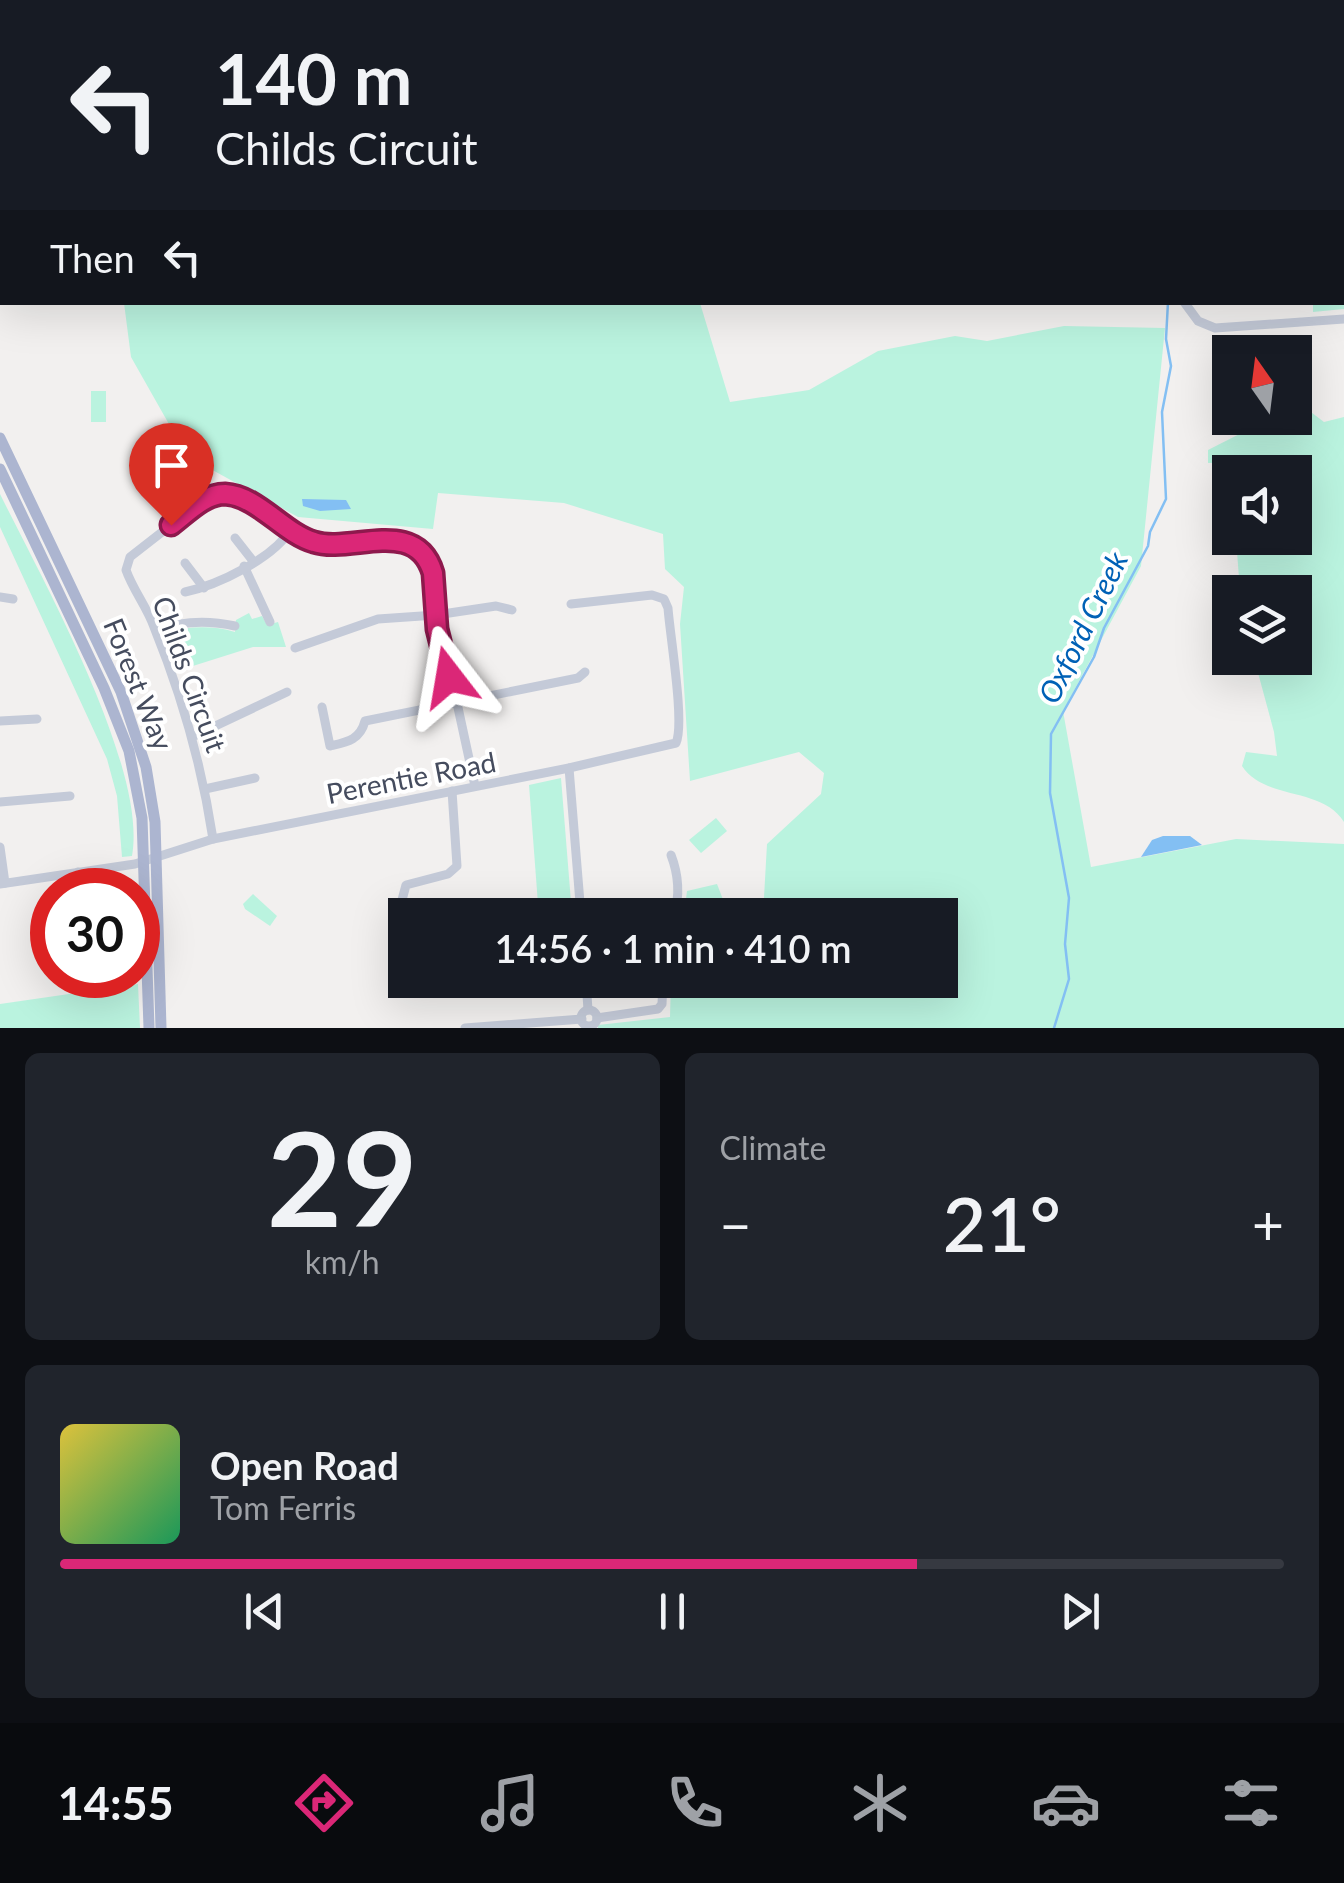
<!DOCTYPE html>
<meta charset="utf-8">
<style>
:root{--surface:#171b24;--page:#20242c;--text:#f1f3f6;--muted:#9ea1a6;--line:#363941;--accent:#db2777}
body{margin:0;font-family:Lato,sans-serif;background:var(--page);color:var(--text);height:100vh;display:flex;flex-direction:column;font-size:38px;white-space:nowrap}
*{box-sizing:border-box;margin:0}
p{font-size:32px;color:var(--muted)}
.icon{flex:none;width:55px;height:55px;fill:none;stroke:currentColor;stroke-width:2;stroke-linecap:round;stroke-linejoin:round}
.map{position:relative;height:1028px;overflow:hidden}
.details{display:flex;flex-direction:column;gap:25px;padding:25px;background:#0d0f14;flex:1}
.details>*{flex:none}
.banner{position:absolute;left:0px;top:0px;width:1345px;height:305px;box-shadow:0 10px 40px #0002;background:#171b24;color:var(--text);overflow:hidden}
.needle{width:65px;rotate:346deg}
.fabs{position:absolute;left:1212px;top:335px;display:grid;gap:20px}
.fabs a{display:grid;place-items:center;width:100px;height:100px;border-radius:0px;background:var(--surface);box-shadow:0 10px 40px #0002;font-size:50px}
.speed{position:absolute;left:30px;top:868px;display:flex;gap:20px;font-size:50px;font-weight:700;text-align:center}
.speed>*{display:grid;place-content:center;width:130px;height:130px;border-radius:50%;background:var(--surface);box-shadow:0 10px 40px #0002;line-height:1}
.speed .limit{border:15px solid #d22;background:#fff;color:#111}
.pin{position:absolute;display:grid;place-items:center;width:85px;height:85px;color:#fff;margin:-102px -42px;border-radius:50% 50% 50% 0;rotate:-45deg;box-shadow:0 0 10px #0007}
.pin .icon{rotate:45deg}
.me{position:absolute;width:110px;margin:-55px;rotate:346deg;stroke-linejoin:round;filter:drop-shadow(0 0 8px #0008)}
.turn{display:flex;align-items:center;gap:35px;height:210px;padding:0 50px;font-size:45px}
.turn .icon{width:130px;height:130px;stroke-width:2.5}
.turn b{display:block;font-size:70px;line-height:85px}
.then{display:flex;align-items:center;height:95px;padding:0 50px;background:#0003;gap:20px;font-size:38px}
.big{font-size:75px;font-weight:600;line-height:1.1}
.details .card{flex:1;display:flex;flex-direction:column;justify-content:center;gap:15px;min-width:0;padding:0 35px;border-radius:15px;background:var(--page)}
.details .dial{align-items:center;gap:0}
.dial b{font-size:130px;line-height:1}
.song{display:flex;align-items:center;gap:30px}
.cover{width:120px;height:120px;border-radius:15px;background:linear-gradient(135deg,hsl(50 70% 55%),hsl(150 70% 35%))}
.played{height:10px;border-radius:5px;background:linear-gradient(90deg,var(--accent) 70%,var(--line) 70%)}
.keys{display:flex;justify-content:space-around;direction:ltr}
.heat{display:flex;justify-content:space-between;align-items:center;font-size:55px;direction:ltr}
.details .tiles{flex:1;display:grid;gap:25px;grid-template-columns:1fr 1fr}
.card:last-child{grid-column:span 2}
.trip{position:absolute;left:388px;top:898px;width:570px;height:100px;border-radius:0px;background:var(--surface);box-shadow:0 10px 40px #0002;font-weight:600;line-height:100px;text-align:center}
.tab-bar{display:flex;height:160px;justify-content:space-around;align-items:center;background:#090b0e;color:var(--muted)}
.tab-bar .icon{width:70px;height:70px}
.tab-bar .selected{color:var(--accent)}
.tab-bar b{font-size:45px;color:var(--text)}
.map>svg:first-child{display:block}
.green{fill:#baf3df}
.water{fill:#83bff3}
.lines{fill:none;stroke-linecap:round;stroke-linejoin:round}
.stream{stroke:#83bff3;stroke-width:2.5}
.minor{stroke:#c4cad8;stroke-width:9}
.major{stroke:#acb5d0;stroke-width:11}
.route-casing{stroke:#8e194d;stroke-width:25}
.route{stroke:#db2777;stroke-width:18}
.labels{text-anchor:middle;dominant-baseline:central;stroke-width:8;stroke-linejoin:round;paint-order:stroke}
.street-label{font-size:28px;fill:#454c5e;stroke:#fff}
.water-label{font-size:30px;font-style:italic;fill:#0061b6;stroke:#fff}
</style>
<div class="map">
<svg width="1344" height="1028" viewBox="0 0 1344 1028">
<rect width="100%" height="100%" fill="#f2f0ef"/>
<!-- green -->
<g class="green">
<polygon points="0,0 1274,0 2,2 2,104"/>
<polygon points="1343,82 1344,309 1313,312 1313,303 1342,302"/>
<polygon points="124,303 700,303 730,402 809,390 878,351 955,336 987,341 1064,326 1165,328 1141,566 1063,711 1091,867 1236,839 1344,844 1344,1028 598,1028 598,1025 670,1017 671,980 940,980 940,915 763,915 767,844 821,794 824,773 799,752 690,781 680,624 684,587 665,569 663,534 564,503 438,493 433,529 298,517 187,456 131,357"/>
<rect x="91" y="391" width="15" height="31"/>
<path d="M1295 400 1324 422 1344 417V822C1322 786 1265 801 1242 766L1246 752 1277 756 1274 732 1254 658H1295V592H1240L1236 538H1295V472H1275L1266 461 1208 463V450L1271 418H1295Z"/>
<path d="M0 494C41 577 148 767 132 856L122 857 117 796 107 759 0 527Z"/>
<path d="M249 613 252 619 262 616 267 625 278 622 286 647H253L177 671 165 639 166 631C190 627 212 625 235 632L236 620Z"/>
<polygon points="561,778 571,902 538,904 529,785"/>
<polygon points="716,818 727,831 701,853 689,840"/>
<polygon points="717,884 729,915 684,915 687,891"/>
<polygon points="253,894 277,916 270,926 245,909 243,904"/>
<polygon points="138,984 140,1028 0,1028 0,1004"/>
</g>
<!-- water -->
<g class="water">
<polygon points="302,499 346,500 351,509 320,511 303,506"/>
<polygon points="1163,836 1190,836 1202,845 1141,857 1152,840"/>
</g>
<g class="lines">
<!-- stream -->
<g class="stream">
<polyline points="234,0 235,2"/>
<polyline points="1262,2 1265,0"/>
<polyline points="1054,1028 1069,979 1065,944 1069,898 1050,793 1051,734 1094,657 1104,628 1148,546 1150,532 1166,499 1162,412 1171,366 1166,339 1168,302"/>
</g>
<!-- minor -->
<g class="minor">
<polyline points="910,0 911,2"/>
<polyline points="1198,2 1199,0"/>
<polyline points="1280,2 1282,0"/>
<polyline points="1184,302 1198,321 1215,328 1344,319"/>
<polyline points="235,538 253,561"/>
<polyline points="185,563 204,588"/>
<polyline points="244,566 270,622"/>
<path d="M185 592C218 585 274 558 291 529"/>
<polyline points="0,597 13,599"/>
<path d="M156 630C182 621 208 620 235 626"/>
<polyline points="295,648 378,619 436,615 496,606 512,610"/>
<path d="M322 707 330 746C347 742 360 740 365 721L578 678 585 672"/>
<polyline points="0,721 37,719"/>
<polyline points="192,737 287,692"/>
<polyline points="569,768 581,915"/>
<polyline points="205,789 255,778"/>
<polyline points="0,802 70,796"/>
<path d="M213 839C202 766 182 696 154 627 147 607 133 590 126 570L130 557 198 504 219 494 245 500 313 542 392 540 415 549 430 564 433 573 440 651 457 703 475 786"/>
<polyline points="0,847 5,883"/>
<path d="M671 855C678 873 681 897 673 915"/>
<polyline points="78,872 80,890"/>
<path d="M0 884 135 864 213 839 569 768 676 743C685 723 670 636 668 608L664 599 652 595 571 604"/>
<polyline points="405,939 402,900 406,885 448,874 457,866 452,791"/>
<polyline points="586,980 588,1010"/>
<circle cx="589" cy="1018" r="8"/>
<polyline points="597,1018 658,1009 662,1004 663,980"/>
<polyline points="465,1028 582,1019"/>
</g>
<!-- major -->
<g class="major">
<polyline points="0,438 121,692 146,767 155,822 161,1028"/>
<polyline points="0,469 104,688 129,751 142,818 149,1028"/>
</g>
</g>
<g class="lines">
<defs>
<path id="route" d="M171 525C187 513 204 494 225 494 258 496 283 533 314 542 351 554 416 516 433 573L437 629 449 677"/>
</defs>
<!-- route casing -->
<use href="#route" class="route-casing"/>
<!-- route -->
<use href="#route" class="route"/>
</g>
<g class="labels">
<!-- street labels -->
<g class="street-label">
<text transform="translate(190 674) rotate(70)">Childs Circuit</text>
<text transform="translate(139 684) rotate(68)">Forest Way</text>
<text transform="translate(411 777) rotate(-11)">Perentie Road</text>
</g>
<!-- water labels -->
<g class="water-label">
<text transform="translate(1082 627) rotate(-64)">Oxford Creek</text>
</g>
</g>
</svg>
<div class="fabs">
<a><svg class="needle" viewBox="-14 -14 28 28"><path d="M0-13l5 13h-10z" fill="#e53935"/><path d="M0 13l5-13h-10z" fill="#9ea1a6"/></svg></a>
<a><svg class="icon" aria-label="sound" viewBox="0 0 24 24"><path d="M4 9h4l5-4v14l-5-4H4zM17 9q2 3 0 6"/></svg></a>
<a><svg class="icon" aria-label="layers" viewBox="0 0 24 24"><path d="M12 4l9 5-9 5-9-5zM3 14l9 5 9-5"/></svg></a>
</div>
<div class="speed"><div class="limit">30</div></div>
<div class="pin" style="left:171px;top:525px;background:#d93025"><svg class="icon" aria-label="arrive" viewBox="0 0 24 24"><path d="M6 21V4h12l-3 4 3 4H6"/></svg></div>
<svg class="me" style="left:449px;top:677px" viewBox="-20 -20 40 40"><path d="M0-17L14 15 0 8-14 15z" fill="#db2777" stroke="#fff" stroke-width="4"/></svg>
<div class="trip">14:56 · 1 min · 410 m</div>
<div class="banner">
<div class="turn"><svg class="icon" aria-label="left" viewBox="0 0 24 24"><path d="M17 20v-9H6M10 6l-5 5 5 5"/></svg><div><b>140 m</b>Childs Circuit</div></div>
<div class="then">Then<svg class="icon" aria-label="left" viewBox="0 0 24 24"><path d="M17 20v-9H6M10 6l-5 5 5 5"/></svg></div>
</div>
</div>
<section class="details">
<div class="tiles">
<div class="card dial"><b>29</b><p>km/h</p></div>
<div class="card"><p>Climate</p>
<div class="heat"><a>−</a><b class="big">21°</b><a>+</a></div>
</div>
<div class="card">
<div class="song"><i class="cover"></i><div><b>Open Road</b><p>Tom Ferris</p></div></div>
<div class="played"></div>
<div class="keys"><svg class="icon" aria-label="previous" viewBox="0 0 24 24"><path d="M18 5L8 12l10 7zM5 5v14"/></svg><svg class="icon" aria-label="pause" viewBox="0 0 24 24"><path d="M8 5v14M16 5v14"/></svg><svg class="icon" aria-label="next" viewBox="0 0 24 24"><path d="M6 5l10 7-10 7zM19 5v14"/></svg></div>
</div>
</div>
</section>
<nav class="tab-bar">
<b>14:55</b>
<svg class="icon selected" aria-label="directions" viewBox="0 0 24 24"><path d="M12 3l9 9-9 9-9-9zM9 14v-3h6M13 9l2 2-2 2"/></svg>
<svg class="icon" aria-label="music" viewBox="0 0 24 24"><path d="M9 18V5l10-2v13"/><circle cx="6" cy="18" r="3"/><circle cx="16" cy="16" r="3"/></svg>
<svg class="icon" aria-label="phone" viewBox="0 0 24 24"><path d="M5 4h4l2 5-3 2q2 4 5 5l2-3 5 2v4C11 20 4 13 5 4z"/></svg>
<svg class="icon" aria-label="climate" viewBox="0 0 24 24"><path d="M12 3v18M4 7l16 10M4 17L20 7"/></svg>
<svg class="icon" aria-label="car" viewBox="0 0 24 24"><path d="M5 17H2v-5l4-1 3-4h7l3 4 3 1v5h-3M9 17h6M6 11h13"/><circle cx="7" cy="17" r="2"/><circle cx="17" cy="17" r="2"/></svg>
<svg class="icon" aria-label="filters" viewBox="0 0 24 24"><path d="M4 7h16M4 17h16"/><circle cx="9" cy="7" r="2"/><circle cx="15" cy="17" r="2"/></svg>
</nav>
